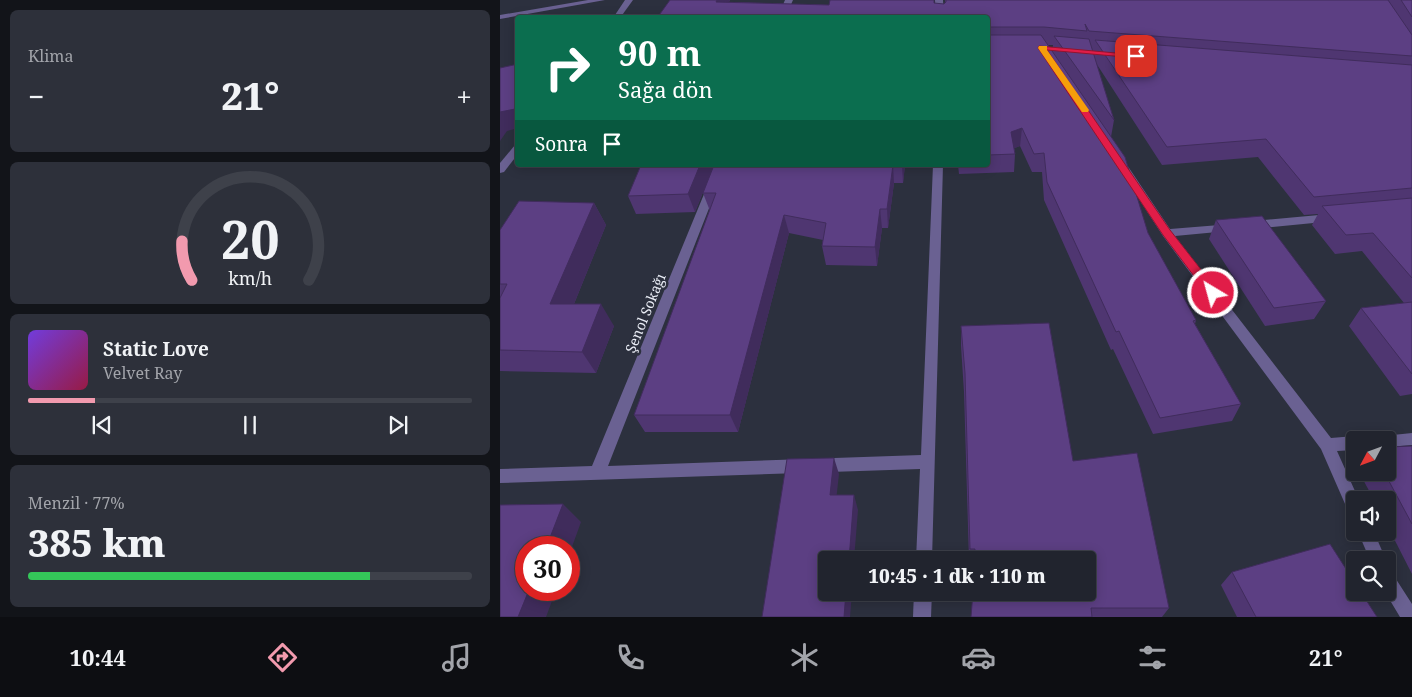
<!DOCTYPE html>
<html lang="tr">
<meta charset="utf-8">
<style>
:root{--surface:#21242e;--page:#2d303a;--text:#f1f3f6;--muted:#a2a4aa;--line:#3e414a;--accent:#f29aae}
body{margin:0;font-family:"Noto Serif",serif;background:var(--page);color:var(--text);height:100vh;display:flex;flex-direction:column;font-size:19px;white-space:nowrap}
*{box-sizing:border-box;margin:0}
p{font-size:16px;color:var(--muted)}
.icon{flex:none;width:28px;height:28px;fill:none;stroke:currentColor;stroke-width:2;stroke-linecap:round;stroke-linejoin:round}
.map{position:relative;flex:1;overflow:hidden}
.drawer{display:flex;flex-direction:column;gap:10px;padding:10px;background:#121419;width:500px}
.drawer>*{flex:none}
.guide{position:absolute;left:15px;top:15px;width:475px;height:152px;border-radius:5px;box-shadow:0 2px 12px #0003,0 0 0 1px var(--line);background:#0b6e4f;color:#fff;overflow:hidden}
.needle{width:32px;rotate:229deg}
.controls{position:absolute;left:846px;top:431px;display:grid;gap:10px}
.controls a{display:grid;place-items:center;width:50px;height:50px;border-radius:5px;background:var(--surface);box-shadow:0 2px 12px #0003,0 0 0 1px var(--line);font-size:25px}
.speed{position:absolute;left:15px;top:536px;display:flex;gap:10px;font-size:25px;font-weight:700;text-align:center}
.speed>*{display:grid;place-content:center;width:65px;height:65px;border-radius:50%;background:var(--surface);box-shadow:0 2px 12px #0003,0 0 0 1px var(--line);line-height:1}
.speed .limit{border:8px solid #d22;background:#fff;color:#111}
.pin{position:absolute;display:grid;place-items:center;width:42px;height:42px;color:#fff;margin:-21px;border-radius:10px;box-shadow:0 2px 8px #0006}
.me{position:absolute;width:55px;margin:-28px;rotate:323deg;stroke-linejoin:round;filter:drop-shadow(0 0 4px #0008)}
.turn{display:flex;align-items:center;gap:18px;height:105px;padding:0 20px;font-size:22px}
.turn .icon{width:65px;height:65px;stroke-width:2.5}
.turn b{display:block;font-size:35px;line-height:42px}
.then{display:flex;align-items:center;height:48px;padding:0 20px;background:#0003;gap:10px;font-size:19px}
.big{font-size:38px;font-weight:800;line-height:1.1}
.drawer .card{flex:1;display:flex;flex-direction:column;justify-content:center;gap:8px;min-width:0;padding:0 18px;border-radius:8px;background:var(--page)}
.drawer .dial{align-items:center;gap:0}
.dial svg{height:130px;overflow:visible;fill:none;stroke:var(--line);stroke-width:7;stroke-linecap:round;text-anchor:middle}
.dial text{fill:var(--text);stroke:none}
.song{display:flex;align-items:center;gap:15px}
.cover{width:60px;height:60px;border-radius:8px;background:linear-gradient(135deg,hsl(260 70% 55%),hsl(340 70% 35%))}
.played{height:5px;border-radius:2px;background:linear-gradient(90deg,var(--accent) 15%,var(--line) 15%)}
.keys{display:flex;justify-content:space-around;direction:ltr}
.heat{display:flex;justify-content:space-between;align-items:center;font-size:28px;direction:ltr}
.charge{height:8px;border-radius:4px;background:linear-gradient(90deg,#34c759 77%,var(--line) 0)}
.trip{position:absolute;left:318px;top:551px;width:278px;height:50px;border-radius:5px;background:var(--surface);box-shadow:0 2px 12px #0003,0 0 0 1px var(--line);font-weight:800;line-height:50px;text-align:center}
.menu{display:flex;height:80px;justify-content:space-around;align-items:center;background:#0d0e12;color:var(--muted)}
.menu .icon{width:35px;height:35px}
.menu .current{color:var(--accent)}
.menu b{font-size:22px;color:var(--text)}
main{display:flex;flex:1;min-height:0}
.map>svg:first-child{display:block}
.lines{fill:none;stroke-linecap:round;stroke-linejoin:round}
.minor{fill:#6a6192;fill-rule:evenodd}
.wall{fill:#4f3671;fill-rule:evenodd}
.shaded-wall{fill:#402c5c}
.building{fill:#5c3f83;stroke:#402c5c}
.route{fill:#e11d48;stroke:#92132f}
.slow{fill:#f59e0b}
.labels{text-anchor:middle;dominant-baseline:central;stroke-width:5;stroke-linejoin:round;paint-order:stroke}
.street-label{font-size:14px;fill:#e9ecf5;stroke:#2c303e}
</style>
<main>
<section class="drawer">
<div class="card"><p>Klima</p>
<div class="heat"><a>−</a><b class="big">21°</b><a>+</a></div>
</div>
<div class="card dial"><svg viewBox="0 0 100 80">
<path d="M14 69A42 42 0 1 1 86 69"/>
<path d="M14 69A42 42 0 0 1 8 45" stroke="#f29aae"/>
<text x="50" y="56" font-size="32" font-weight="700">20</text>
<text x="50" y="72" font-size="11">km/h</text>
</svg></div>
<div class="card">
<div class="song"><i class="cover"></i><div><b>Static Love</b><p>Velvet Ray</p></div></div>
<div class="played"></div>
<div class="keys"><svg class="icon" aria-label="previous" viewBox="0 0 24 24"><path d="M18 5L8 12l10 7zM5 5v14"/></svg><svg class="icon" aria-label="pause" viewBox="0 0 24 24"><path d="M8 5v14M16 5v14"/></svg><svg class="icon" aria-label="next" viewBox="0 0 24 24"><path d="M6 5l10 7-10 7zM19 5v14"/></svg></div>
</div>
<div class="card"><p>Menzil · 77%</p><b class="big">385 km</b><div class="charge"></div></div>
</section>
<div class="map">
<svg width="912" height="617" viewBox="0 0 912 617">
<rect width="100%" height="100%" fill="#2c303e"/>
<g class="lines">
<!-- minor -->
<g class="minor">
<polygon points="88,0 105,0 0,19 0,15"/>
<polygon points="125,0 133,0 120,18 113,18"/>
<polygon points="285,0 293,0 285,18 277,18"/>
<polygon points="435,0 443,0 444,18 436,18"/>
<polygon points="18,144 18,154 4,172 0,173 0,163 15,145"/>
<polygon points="621,161 625,162 670,229 732,224 734,227 728,231 675,236 831,438 855,436 860,438 861,440 855,440 855,450 837,451 859,500 855,500 855,516 849,513 821,449 663,236 616,164"/>
<polygon points="216,165 226,165 108,466 421,455 433,165 443,165 432,560 416,560 420,469 0,483 0,469 92,466"/>
<polygon points="830,214 835,218 834,221 753,229 747,225 753,221"/>
<polygon points="912,433 912,445 888,447 888,440 881,440 883,436"/>
<polygon points="858,532 874,532 886,560 870,560"/>
<polygon points="888,573 894,576 912,604 912,617 900,617 885,592 888,592"/>
<polygon points="414,592 432,592 431,617 413,617"/>
</g>
</g>
<!-- wall -->
<g class="wall">
<path d="M170 0H230L229 2 329 5 444 4 445 2V0H912V394L900 396 849 326 861 308 904 303 862 251 835 254 812 225 818 214 804 215 758 157 662 165 596 63 614 120 611 137 648 233 696 320 695 324 741 404 732 421 653 434 613 349 611 350 544 200 542 172H532L520 146 514 148 515 154 514 172 459 174 458 165H488V18ZM547 45H553L552 52Z"/>
<polygon points="214,165 195,212 136,214 128,196"/>
<polygon points="214,165 405,165 403,183 394,183 388,228 382,228 377,266 326,265 322,246 323,240 289,233 238,432 145,432 134,415 210,211 203,193"/>
<polygon points="94,203 106,225 74,304 114,326 96,373 0,371 0,230"/>
<polygon points="716,220 826,301 814,319 765,326 709,239"/>
<polygon points="461,326 573,461 669,608 662,617 471,617 586,560 469,560 464,392 461,346"/>
<polygon points="912,446 912,574 888,527 888,500 874,500 859,472 888,472"/>
<polygon points="732,572 877,617 737,617 721,585"/>
</g>
<!-- shaded-wall -->
<g class="shaded-wall">
<polygon points="217,0 230,0 220,18 216,2"/>
<polygon points="18,102 18,128 7,131 0,141 0,112"/>
<polygon points="522,128 520,146 510,150 511,132"/>
<polygon points="200,165 214,165 195,212 188,194"/>
<polygon points="393,165 394,183 388,228 387,209"/>
<polygon points="402,165 405,165 403,183"/>
<polygon points="94,203 106,225 65,326 50,304"/>
<polygon points="380,209 382,228 377,266 375,247"/>
<polygon points="284,215 289,233 238,432 230,415"/>
<polygon points="101,304 114,326 96,373 82,352"/>
<polygon points="334,458 339,474 335,510 330,495"/>
<polygon points="354,495 358,510 354,560 349,560"/>
<polygon points="63,504 81,522 69,555 69,548 46,548"/>
<polygon points="29,590 56,590 46,617 18,617"/>
<polygon points="346,592 352,592 350,617 344,617"/>
</g>
<!-- building -->
<g class="building">
<polygon points="170,0 217,0 216,2 329,5 330,0 434,0 434,3 444,4 446,2 446,0 888,0 912,35 912,56 589,31 585,24 587,31 544,27 489,27 488,31 488,18 157,18"/>
<polygon points="901,0 912,0 912,17"/>
<polygon points="488,34 489,35 541,35 625,157 648,233 696,320 693,321 741,404 660,418 619,331 616,332 547,182 544,153 534,154 522,128 511,132 515,154 488,155"/>
<polygon points="554,36 589,39 614,120"/>
<polygon points="595,40 912,65 912,188 814,197 766,139 667,147"/>
<polygon points="18,64 18,102 15,109 0,112 0,68"/>
<polygon points="141,165 200,165 188,194 128,196"/>
<polygon points="214,165 393,165 387,209 380,209 375,247 322,246 326,223 284,215 230,415 134,415 216,193 203,193"/>
<polygon points="912,198 912,278 873,233 846,235 822,206"/>
<polygon points="19,201 94,203 50,304 101,304 82,352 0,350 0,298 7,284 0,284 0,230"/>
<polygon points="762,216 826,301 774,308 716,220"/>
<polygon points="912,302 912,374 861,308"/>
<polygon points="549,323 573,461 637,453 669,608 591,608 592,617 471,617 473,592 586,592 586,560 474,560 475,549 470,549 465,373 461,326"/>
<polygon points="912,446 912,524 884,472 888,472 888,447"/>
<polygon points="334,458 330,495 354,495 349,560 326,560 326,592 346,592 344,617 262,617 287,459"/>
<polygon points="63,504 46,548 26,548 26,590 29,590 18,617 0,617 0,505"/>
<polygon points="830,544 855,583 855,592 861,592 877,617 756,617 732,572"/>
</g>
<!-- route -->
<polygon class="route" points="539,46 638,55 638,58 636,58 547,50 670,230 717,290 718,293 717,296 709,296 663,235 538,48"/>
<!-- slow -->
<polygon class="slow" points="539,46 547,46 547,50 589,110 588,112 582,112 538,48"/>
<g class="labels">
<!-- street labels -->
<g class="street-label">
<text transform="translate(145 313) rotate(-68)">Şenol Sokağı</text>
</g>
</g>
</svg>
<div class="controls">
<a><svg class="needle" viewBox="-14 -14 28 28"><path d="M0-13l5 13h-10z" fill="#e53935"/><path d="M0 13l5-13h-10z" fill="#a2a4aa"/></svg></a>
<a><svg class="icon" aria-label="sound" viewBox="0 0 24 24"><path d="M4 9h4l5-4v14l-5-4H4zM17 9q2 3 0 6"/></svg></a>
<a><svg class="icon" aria-label="search" viewBox="0 0 24 24"><circle cx="10" cy="10" r="6"/><path d="M15 15l6 6"/></svg></a>
</div>
<div class="speed"><div class="limit">30</div></div>
<div class="pin" style="left:636px;top:56px;background:#d93025"><svg class="icon" aria-label="arrive" viewBox="0 0 24 24"><path d="M6 21V4h12l-3 4 3 4H6"/></svg></div>
<svg class="me" style="left:713px;top:293px" viewBox="-20 -20 40 40"><circle r="17" fill="#e11d48" stroke="#fff" stroke-width="3"/><path d="M0-11L8 9 0 5-8 9z" fill="#fff"/></svg>
<div class="trip">10:45 · 1 dk · 110 m</div>
<div class="guide">
<div class="turn"><svg class="icon" aria-label="right" viewBox="0 0 24 24"><path d="M7 20v-9h11M14 6l5 5-5 5"/></svg><div><b>90 m</b>Sağa dön</div></div>
<div class="then">Sonra<svg class="icon" aria-label="arrive" viewBox="0 0 24 24"><path d="M6 21V4h12l-3 4 3 4H6"/></svg></div>
</div>
</div>
</main>
<nav class="menu">
<b>10:44</b>
<svg class="icon current" aria-label="directions" viewBox="0 0 24 24"><path d="M12 3l9 9-9 9-9-9zM9 14v-3h6M13 9l2 2-2 2"/></svg>
<svg class="icon" aria-label="music" viewBox="0 0 24 24"><path d="M9 18V5l10-2v13"/><circle cx="6" cy="18" r="3"/><circle cx="16" cy="16" r="3"/></svg>
<svg class="icon" aria-label="phone" viewBox="0 0 24 24"><path d="M5 4h4l2 5-3 2q2 4 5 5l2-3 5 2v4C11 20 4 13 5 4z"/></svg>
<svg class="icon" aria-label="climate" viewBox="0 0 24 24"><path d="M12 3v18M4 7l16 10M4 17L20 7"/></svg>
<svg class="icon" aria-label="car" viewBox="0 0 24 24"><path d="M5 17H2v-5l4-1 3-4h7l3 4 3 1v5h-3M9 17h6M6 11h13"/><circle cx="7" cy="17" r="2"/><circle cx="17" cy="17" r="2"/></svg>
<svg class="icon" aria-label="filters" viewBox="0 0 24 24"><path d="M4 7h16M4 17h16"/><circle cx="9" cy="7" r="2"/><circle cx="15" cy="17" r="2"/></svg>
<b>21°</b>
</nav>
